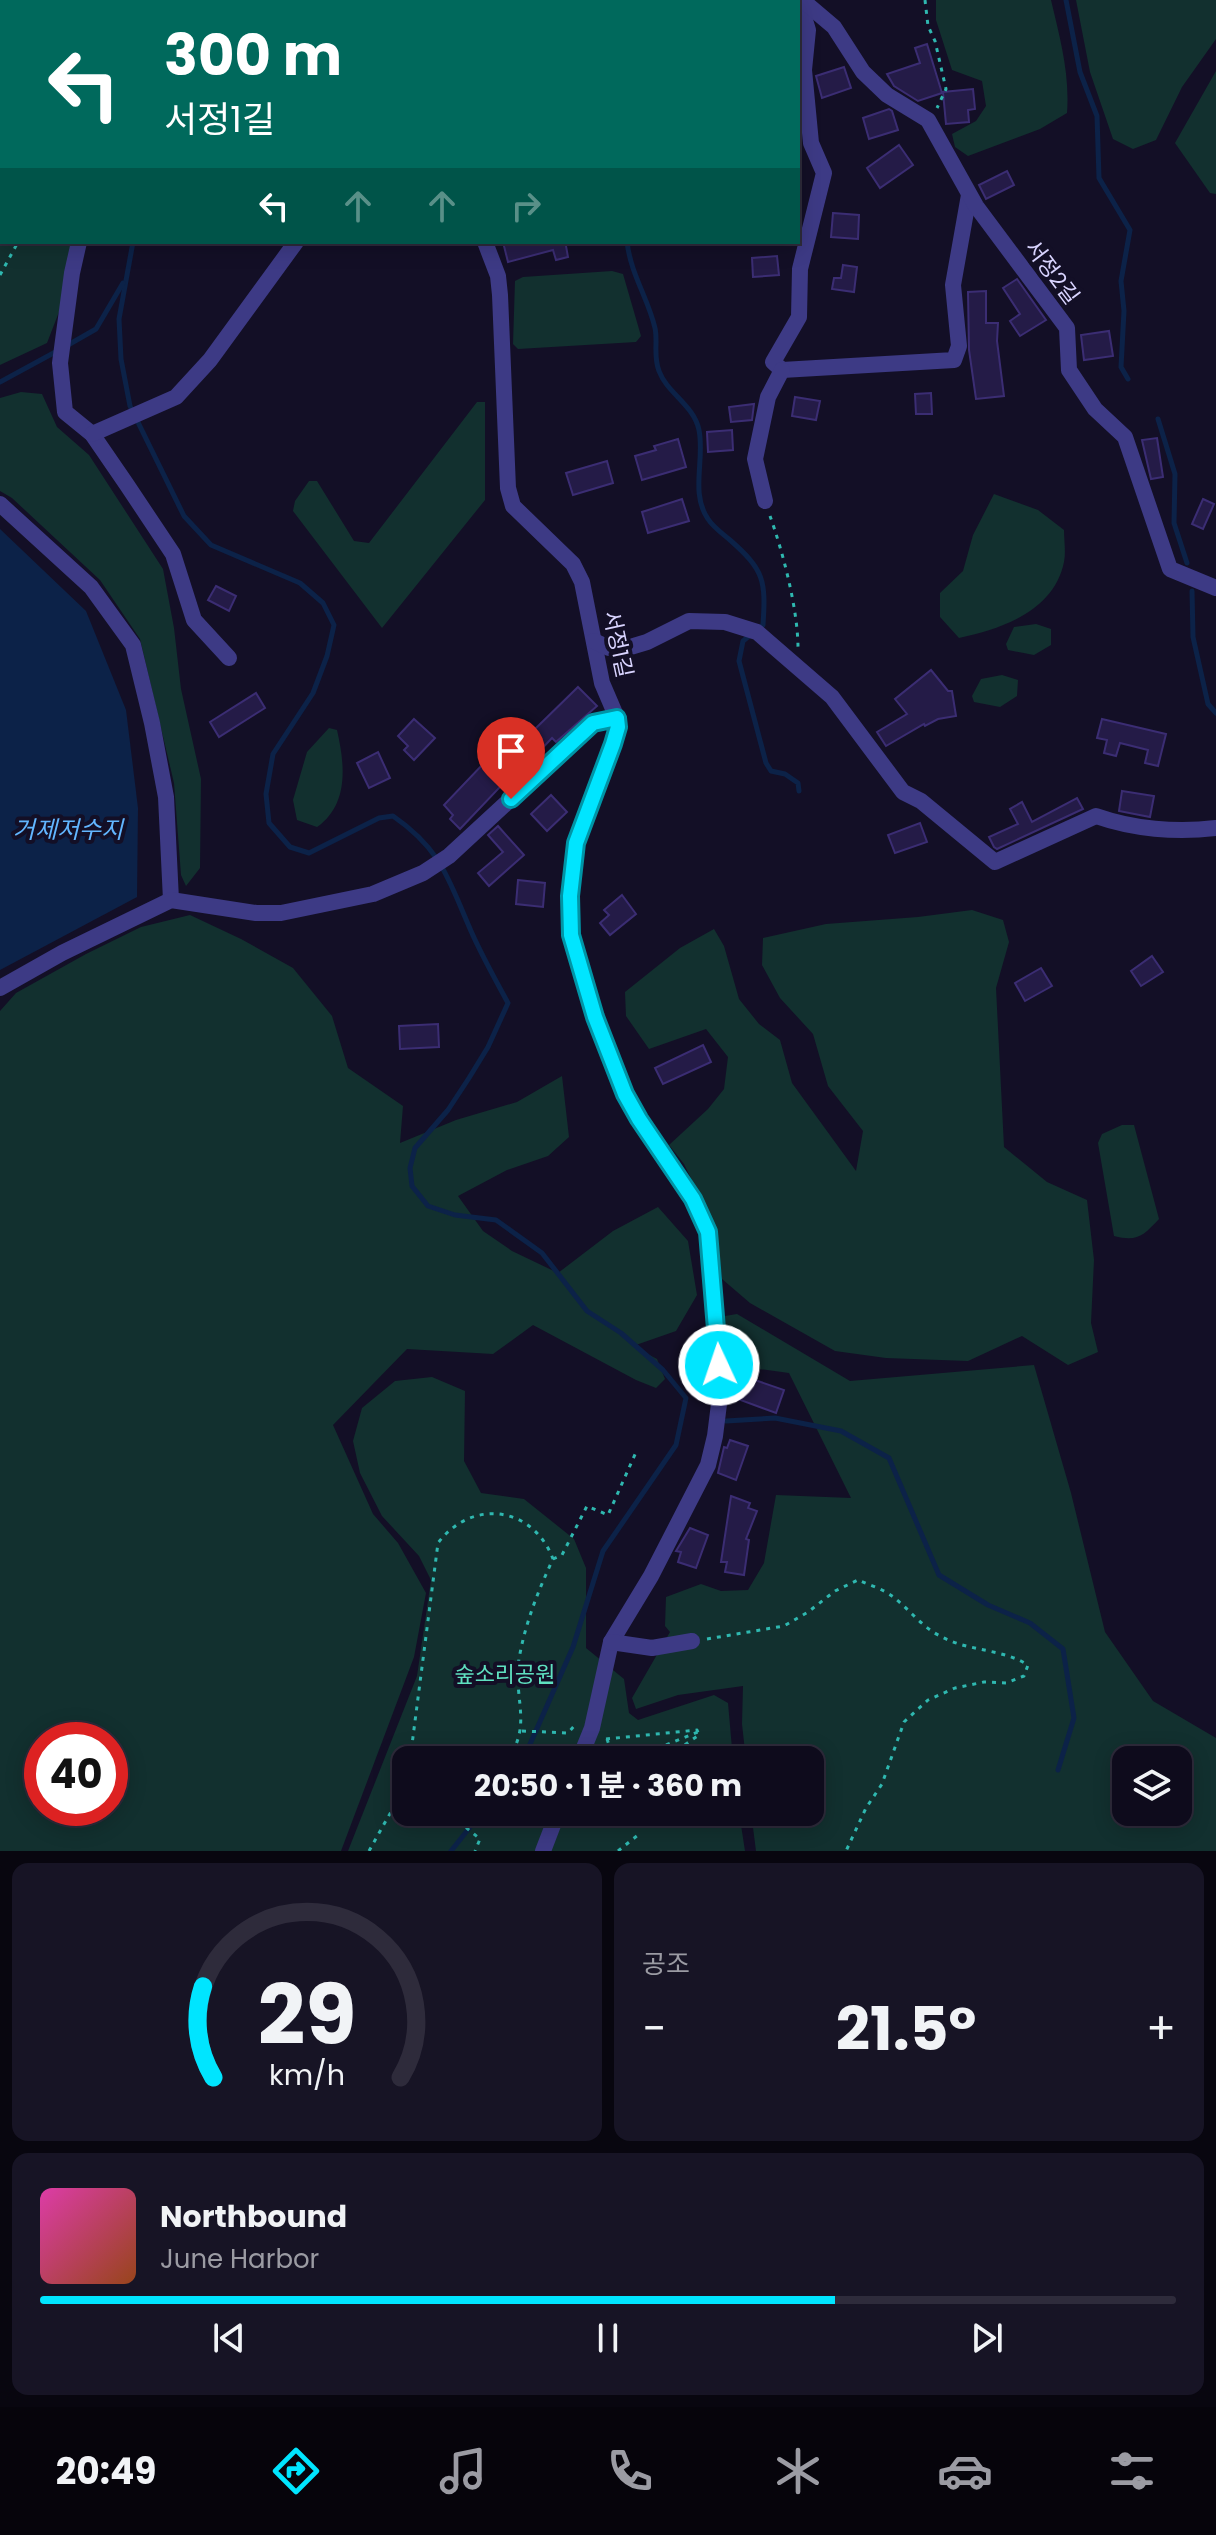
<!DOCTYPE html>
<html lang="ko">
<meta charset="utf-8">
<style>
:root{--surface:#0e0b1c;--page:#171425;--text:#f1f3f6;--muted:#9b9ba3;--line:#2e2b3b;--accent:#00e5ff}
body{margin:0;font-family:Poppins,"Noto Sans KR",sans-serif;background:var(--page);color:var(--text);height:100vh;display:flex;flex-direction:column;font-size:30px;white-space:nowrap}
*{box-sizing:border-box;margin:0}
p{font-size:26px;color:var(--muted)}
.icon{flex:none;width:44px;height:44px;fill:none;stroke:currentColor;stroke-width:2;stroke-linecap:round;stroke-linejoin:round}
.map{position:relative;height:1851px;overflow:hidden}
.drawer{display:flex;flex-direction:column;gap:12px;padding:12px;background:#08060f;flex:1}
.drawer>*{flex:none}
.banner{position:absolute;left:0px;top:0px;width:800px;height:244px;box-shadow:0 4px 20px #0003,0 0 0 2px var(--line);background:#00695c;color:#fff;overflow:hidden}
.tools{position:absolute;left:1112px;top:1746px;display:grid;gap:16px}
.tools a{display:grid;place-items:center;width:80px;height:80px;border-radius:16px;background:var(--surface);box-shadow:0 4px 20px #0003,0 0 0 2px var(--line);font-size:40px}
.speed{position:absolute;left:24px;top:1722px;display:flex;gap:16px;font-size:40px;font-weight:700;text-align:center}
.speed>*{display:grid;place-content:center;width:104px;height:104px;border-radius:50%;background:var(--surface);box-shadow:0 4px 20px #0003,0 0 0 2px var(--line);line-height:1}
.speed .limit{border:12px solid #d22;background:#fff;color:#111}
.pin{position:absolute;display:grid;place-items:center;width:68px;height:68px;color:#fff;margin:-82px -34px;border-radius:50% 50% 50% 0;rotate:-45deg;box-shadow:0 0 8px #0007}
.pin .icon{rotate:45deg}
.me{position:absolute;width:88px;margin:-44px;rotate:357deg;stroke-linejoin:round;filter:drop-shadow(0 0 6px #0008)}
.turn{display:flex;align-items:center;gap:28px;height:168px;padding:0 32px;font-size:36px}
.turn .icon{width:104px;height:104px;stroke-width:2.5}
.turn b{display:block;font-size:56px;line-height:68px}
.lanes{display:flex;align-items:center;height:76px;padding:0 32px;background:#0003;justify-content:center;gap:40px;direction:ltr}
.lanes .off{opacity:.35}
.big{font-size:60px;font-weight:700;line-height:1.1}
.drawer .card{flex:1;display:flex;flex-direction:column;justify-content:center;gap:12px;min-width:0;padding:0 28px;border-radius:16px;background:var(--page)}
.drawer .dial{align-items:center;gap:0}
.dial svg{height:208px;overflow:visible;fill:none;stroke:var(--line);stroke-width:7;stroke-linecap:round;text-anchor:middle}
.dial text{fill:var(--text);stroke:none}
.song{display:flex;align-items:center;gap:24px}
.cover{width:96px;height:96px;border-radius:12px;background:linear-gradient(135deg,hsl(320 70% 55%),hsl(20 70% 35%))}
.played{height:8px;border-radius:4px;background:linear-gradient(90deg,var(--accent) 70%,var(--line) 70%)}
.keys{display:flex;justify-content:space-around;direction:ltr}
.heat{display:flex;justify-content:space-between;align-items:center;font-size:44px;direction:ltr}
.drawer .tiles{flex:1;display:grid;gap:12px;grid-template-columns:1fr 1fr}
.card:last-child{grid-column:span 2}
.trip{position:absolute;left:392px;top:1746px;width:432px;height:80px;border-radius:16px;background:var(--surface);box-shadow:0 4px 20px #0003,0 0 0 2px var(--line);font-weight:700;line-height:80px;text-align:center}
.dock{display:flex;height:128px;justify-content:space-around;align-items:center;background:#06040b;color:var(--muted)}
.dock .icon{width:56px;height:56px}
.dock .active{color:var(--accent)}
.dock b{font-size:36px;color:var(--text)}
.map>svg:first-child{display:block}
.green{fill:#12302f;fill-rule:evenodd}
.water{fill:#0c2248}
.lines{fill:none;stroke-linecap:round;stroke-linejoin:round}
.stream{stroke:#0c2248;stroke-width:5}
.building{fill:#241b47;stroke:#3b2d73;stroke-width:2}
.path{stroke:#2fb8b0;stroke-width:3;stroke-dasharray:4 6;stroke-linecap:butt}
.minor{stroke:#3d3a85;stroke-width:16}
.route-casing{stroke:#0095a6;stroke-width:20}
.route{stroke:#00e5ff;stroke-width:14}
.labels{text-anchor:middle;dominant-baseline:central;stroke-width:8;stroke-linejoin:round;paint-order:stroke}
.street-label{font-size:22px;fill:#d9d4ff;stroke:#130f26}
.park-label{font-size:22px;fill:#5fe0c0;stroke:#130f26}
.water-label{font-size:24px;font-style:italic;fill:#62b6ff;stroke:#130f26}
</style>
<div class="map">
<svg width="1216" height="1851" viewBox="0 0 1216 1851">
<rect width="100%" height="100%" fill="#130f26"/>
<!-- green -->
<g class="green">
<polygon points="0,0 94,2 2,2 2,242 86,242 47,343 0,365"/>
<path d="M936 0H1051C1060 38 1070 74 1067 113L1040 129 968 156 955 147 952 134 976 121 986 106 982 81 952 70 936 20Z"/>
<polygon points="1076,0 1216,0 1216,39 1182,87 1156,140 1133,149 1113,139 1090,72"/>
<polygon points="1216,71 1216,194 1210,193 1175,143"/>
<polygon points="612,271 623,274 641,336 636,342 518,349 513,344 515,281 523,277"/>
<polygon points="21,392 42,394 57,427 89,455 163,569 174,628 181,689 201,779 200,868 186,886 181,875 174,783 140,639 100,580 12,498 0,491 0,398"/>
<polygon points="477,402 485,402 485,500 382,628 293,511 295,501 309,481 317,481 354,541 369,543"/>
<path d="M994 494 1038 510 1064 530C1064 540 1066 552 1064 562 1054 611 1002 629 959 638L940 617V593L963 571 973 535Z"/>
<polygon points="1036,624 1051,629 1051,645 1034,655 1008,650 1006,644 1014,627"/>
<polygon points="1002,675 1018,680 1017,696 1000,707 974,702 972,696 981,679"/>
<path d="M329 728 337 730C345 765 349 804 317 827L297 820 293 800 307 752Z"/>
<polygon points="972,910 1003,920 1009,942 996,988 1004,1147 1047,1182 1087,1200 1094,1260 1091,1323 1098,1352 1068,1365 1022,1336 968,1361 886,1358 835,1351 750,1303 722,1279 716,1229 684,1164 669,1145 708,1109 724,1089 728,1057 706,1029 649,1049 626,1016 625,992 680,948 714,929 724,946 739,999 759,1024 780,1040 792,1083 856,1171 863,1131 828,1086 813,1034 780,998 762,965 763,938 826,924 918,917"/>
<path d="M190 915 241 939 293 968 332 1016 348 1068 403 1106 400 1143 456 1120 517 1102 562 1076 569 1137 548 1156 507 1170 458 1196 483 1231 512 1251 558 1273 613 1231 658 1207 688 1241 697 1295 676 1331 633 1346 657 1359 665 1379 656 1388 636 1380 533 1325 493 1354 407 1349 333 1425 373 1514 398 1543 426 1593 414 1657 341 1851H0V1011L16 993 86 954 141 927ZM42 1740H110V1808H42Z"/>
<path d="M1122 1125H1134L1159 1219C1143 1236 1137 1242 1114 1236L1098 1143 1102 1134Z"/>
<path d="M737 1314 850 1381 1034 1365 1071 1493 1105 1632 1153 1701 1216 1738V1851H756L751 1812H810V1760H746L742 1724 743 1686 678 1695 636 1709 632 1698 670 1632 665 1626 666 1597 701 1584 721 1591 748 1590 764 1563 776 1495 851 1498 789 1373 737 1366 726 1345 725 1316ZM1126 1760H1178V1812H1126Z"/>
<polygon points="432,1377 465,1391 464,1461 481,1493 524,1499 574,1539 586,1568 586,1648 624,1679 629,1713 638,1720 714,1695 728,1703 733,1760 406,1760 406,1812 739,1812 745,1851 348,1851 417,1676 431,1580 419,1556 382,1516 360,1473 353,1441 362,1408 395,1381"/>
</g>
<!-- water -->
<polygon class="water" points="0,529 86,611 126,710 138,808 137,897 0,970"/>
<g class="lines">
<!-- stream -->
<g class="stream">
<polyline points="1066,0 1080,72 1097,116 1099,178 1130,230 1121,281 1124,311 1121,367 1128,379"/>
<polyline points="293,2 294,0"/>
<polyline points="583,2 584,0"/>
<path d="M133 242 119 319 121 359 130 406 184 516 211 545 300 583 323 603 334 625 327 656 313 693 273 754 266 794 269 823 290 847 309 853 379 818 393 816C442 850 448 879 471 931 482 956 495 979 508 1003L488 1047 469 1078 448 1110 415 1148 410 1168 412 1186 428 1206 455 1215 496 1220 542 1253 587 1311 621 1333 663 1370 686 1398 676 1445 603 1551 573 1647 523 1760"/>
<path d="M627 242C631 275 648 298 655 328 658 342 653 356 659 371 667 393 694 405 699 430 705 460 690 493 708 519 713 527 723 534 730 540 764 570 766 580 763 625L743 641 739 661 766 763 771 771 785 774 798 783 799 791"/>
<polyline points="68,345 96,329 123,283"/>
<polyline points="0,382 59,350"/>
<polyline points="1158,419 1175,474 1174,523 1187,563"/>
<polyline points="1192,591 1193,637 1208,704 1216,713"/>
<polyline points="726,1421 775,1418 841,1431 889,1458 939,1575 988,1605 1030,1623 1063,1649 1074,1718 1058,1770"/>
<polyline points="451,1851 482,1812"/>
</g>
</g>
<!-- building -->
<g class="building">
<polygon points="927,44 942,93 918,101 894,86 887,74 920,63 915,48"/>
<polygon points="844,67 851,88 822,98 816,76"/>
<polygon points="973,89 975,109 968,110 969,122 946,124 943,92"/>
<polygon points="889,109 892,111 898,130 869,139 863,118"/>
<polygon points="899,145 913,165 880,188 867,168"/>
<polygon points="1007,171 1014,185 986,199 979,185"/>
<polygon points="833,213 859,215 858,239 831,237"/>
<polygon points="503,242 567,242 566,246 568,257 556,260 553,250 508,262"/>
<polygon points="777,256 779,275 753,277 752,258"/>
<polygon points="843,265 857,267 854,292 832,289 834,278 841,278"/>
<polygon points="1017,279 1046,320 1020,336 1010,321 1020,314 1003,288"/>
<polygon points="986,291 986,323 998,323 997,341 1004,396 976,399 969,350 968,292"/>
<polygon points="1109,331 1113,356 1084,360 1081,335"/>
<polygon points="931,393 932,414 916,414 915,394"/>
<polygon points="795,397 820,401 816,420 792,416"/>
<polygon points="754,404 752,420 731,422 729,407"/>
<polygon points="732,430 733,450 708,452 707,432"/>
<polygon points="1157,438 1163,477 1151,479 1142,440"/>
<polygon points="678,439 686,467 642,480 635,456 656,450 654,446"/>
<polygon points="607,461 613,483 573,495 566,473"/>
<polygon points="682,499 689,521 648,533 642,512"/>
<polygon points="1203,499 1214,504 1203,529 1192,524"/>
<polygon points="216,586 236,596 229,611 208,600"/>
<polygon points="931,670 948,691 952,691 956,716 938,719 925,726 924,724 886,746 877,732 907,714 895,699"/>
<polygon points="578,687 597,706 556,742 552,738 532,759 518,770 517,769 460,829 450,819 453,815 444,805 484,763 486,765 529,723 535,729"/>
<polygon points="256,693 265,708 219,737 210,722"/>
<polygon points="414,719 435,738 414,760 404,750 408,746 398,736"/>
<polygon points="1102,719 1166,734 1158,766 1145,763 1148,750 1120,743 1116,756 1104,753 1107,740 1097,738"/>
<polygon points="378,752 390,778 369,788 357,763"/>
<polygon points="1122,791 1154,796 1150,817 1119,811"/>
<polygon points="551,795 567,812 547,831 531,814"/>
<polygon points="1077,798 1083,809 997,849 994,847 989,837 1018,824 1010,809 1022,802 1032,822"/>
<polygon points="920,823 927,842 895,853 888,835"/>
<polygon points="498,826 524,855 489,886 478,873 503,852 488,835"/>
<polygon points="518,880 545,883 543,907 516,904"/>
<polygon points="622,895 636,914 610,935 600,923 609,915 604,910"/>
<polygon points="1152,956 1163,972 1141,986 1131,971"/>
<polygon points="1041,968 1052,986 1025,1001 1015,983"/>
<polygon points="438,1024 439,1047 400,1049 399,1026"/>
<polygon points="703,1045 711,1062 663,1084 655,1068"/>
<polygon points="743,1376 784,1390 776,1413 735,1398"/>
<polygon points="730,1440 748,1446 736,1480 718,1473 724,1447 727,1448"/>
<polygon points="731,1496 750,1503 748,1508 757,1511 746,1539 749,1540 744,1575 725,1572 727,1562 721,1562"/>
<polygon points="690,1528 708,1535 696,1568 678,1562 681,1552 676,1551"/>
</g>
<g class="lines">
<!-- path -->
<g class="path">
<polyline points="127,0 128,2"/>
<polyline points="925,0 928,26 935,41 946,89 937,108"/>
<polyline points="0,275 18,242"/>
<path d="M770 516C783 552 798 610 798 648"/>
<polyline points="553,1559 562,1555 587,1506 608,1515 637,1450"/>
<path d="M707 1639 784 1626 808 1612 835 1591 858 1580C869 1585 883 1589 892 1596 908 1608 922 1627 940 1636 969 1652 1001 1648 1028 1665L1024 1676 1006 1683 984 1682 955 1688 928 1700 904 1722 882 1784 866 1808 846 1851"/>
<polyline points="522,1731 568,1733 575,1725"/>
<polyline points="606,1739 697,1730 699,1735 663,1760"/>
<polyline points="607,1739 614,1760"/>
<path d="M410 1760 438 1543C472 1498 533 1506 553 1559 538 1591 525 1624 519 1659 513 1699 533 1725 507 1760"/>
<polyline points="629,1760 698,1732"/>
<polyline points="709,1760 720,1756"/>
<polyline points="459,1812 457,1820 480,1839 475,1851"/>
<polyline points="369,1851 401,1794 406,1777"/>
<polyline points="618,1851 638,1835"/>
</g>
<!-- minor -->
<g class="minor">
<polyline points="366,0 366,2"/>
<polyline points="799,0 808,30 804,70 811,143 824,173 800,269 799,317 773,362 782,370 954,360 959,346 953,285 969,195"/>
<polyline points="802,0 834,27 863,72 887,95 928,120 976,206 1067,328 1069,370 1095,409 1125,437 1170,569 1216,588"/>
<polyline points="79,242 72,273 60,363 65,412 92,434 127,485 173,554 194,620 229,658"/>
<polyline points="485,242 498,276 500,295 508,488 513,506 573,564 582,582 602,683 617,718 618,727 613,744 576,843 570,896 571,935 595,1017 625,1094 665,1160 693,1199 708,1232 721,1388 715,1436 708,1465 651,1576 611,1642 592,1728 579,1760"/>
<polyline points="92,434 176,397 210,360 296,242"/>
<polyline points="765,501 755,459 768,397 782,370"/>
<polyline points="0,504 91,587 133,645 152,723 166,797 171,900"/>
<path d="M594 641 609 648H627L647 642 689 621 725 622 757 632 832 697 903 792 921 801 995 862 1096 816C1133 829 1176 833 1216 828"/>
<polyline points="0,988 62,953 171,900 256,913 281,913 373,894 423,873 449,856 593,723 617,718"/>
<polyline points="611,1642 652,1648 692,1641"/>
<polyline points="543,1851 558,1812"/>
</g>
</g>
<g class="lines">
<defs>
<polyline id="route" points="511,799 593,723 617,718 618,727 613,744 576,843 570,896 571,935 595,1017 625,1094 639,1119 693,1199 708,1232 719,1365"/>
</defs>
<!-- route casing -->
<use href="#route" class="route-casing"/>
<!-- route -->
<use href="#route" class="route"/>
</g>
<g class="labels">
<!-- street labels -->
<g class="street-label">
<text transform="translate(1052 272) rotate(53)">서정2길</text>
<text transform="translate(618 644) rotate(78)">서정1길</text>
</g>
<!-- park labels -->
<g class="park-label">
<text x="505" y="1674">숲소리공원</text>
</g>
<!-- water labels -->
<g class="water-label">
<text x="68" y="829">거제저수지</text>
</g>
</g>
</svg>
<div class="tools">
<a><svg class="icon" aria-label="layers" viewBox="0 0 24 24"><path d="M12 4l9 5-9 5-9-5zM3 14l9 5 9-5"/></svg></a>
</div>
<div class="speed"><div class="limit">40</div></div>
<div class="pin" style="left:511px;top:799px;background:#d93025"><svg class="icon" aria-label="arrive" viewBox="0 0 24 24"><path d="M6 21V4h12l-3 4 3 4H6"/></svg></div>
<svg class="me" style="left:719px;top:1365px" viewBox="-20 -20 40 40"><circle r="17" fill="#00e5ff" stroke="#fff" stroke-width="3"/><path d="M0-11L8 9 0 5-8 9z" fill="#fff"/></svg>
<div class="trip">20:50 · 1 분 · 360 m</div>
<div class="banner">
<div class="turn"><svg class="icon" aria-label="left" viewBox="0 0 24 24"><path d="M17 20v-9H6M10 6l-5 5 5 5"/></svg><div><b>300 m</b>서정1길</div></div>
<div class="lanes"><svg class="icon" aria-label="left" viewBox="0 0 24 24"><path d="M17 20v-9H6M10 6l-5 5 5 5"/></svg><svg class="icon off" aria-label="ahead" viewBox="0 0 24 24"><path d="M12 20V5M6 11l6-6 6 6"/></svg><svg class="icon off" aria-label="ahead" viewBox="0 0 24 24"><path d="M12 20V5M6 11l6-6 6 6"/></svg><svg class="icon off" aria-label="right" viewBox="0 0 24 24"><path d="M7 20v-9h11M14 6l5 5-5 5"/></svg></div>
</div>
</div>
<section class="drawer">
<div class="tiles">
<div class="card dial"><svg viewBox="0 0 100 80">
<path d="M14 69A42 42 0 1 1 86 69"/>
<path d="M14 69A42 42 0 0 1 10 34" stroke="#00e5ff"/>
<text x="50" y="56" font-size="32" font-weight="700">29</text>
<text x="50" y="72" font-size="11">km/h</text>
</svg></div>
<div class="card"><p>공조</p>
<div class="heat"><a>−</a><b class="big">21.5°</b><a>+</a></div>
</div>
<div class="card">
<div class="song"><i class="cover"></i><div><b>Northbound</b><p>June Harbor</p></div></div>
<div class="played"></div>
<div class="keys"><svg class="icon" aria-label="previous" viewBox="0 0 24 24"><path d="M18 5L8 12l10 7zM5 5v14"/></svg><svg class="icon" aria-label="pause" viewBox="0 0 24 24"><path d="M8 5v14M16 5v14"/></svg><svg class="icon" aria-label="next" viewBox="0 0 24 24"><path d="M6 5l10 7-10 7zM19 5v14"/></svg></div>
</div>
</div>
</section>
<nav class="dock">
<b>20:49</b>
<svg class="icon active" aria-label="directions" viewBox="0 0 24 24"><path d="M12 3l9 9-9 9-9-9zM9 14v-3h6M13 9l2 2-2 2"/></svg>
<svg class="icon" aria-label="music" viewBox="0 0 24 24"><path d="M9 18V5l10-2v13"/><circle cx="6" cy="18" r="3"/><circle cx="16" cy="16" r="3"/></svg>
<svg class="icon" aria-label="phone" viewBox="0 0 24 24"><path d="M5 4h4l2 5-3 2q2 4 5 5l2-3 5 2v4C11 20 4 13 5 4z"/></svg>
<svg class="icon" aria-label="climate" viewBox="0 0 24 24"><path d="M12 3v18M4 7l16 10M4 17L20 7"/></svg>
<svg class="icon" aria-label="car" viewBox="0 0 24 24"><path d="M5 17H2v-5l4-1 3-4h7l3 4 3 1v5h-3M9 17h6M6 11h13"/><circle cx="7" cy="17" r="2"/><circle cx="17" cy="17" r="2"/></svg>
<svg class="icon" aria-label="filters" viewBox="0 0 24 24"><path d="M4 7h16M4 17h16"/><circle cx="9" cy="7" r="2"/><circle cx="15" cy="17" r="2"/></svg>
</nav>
